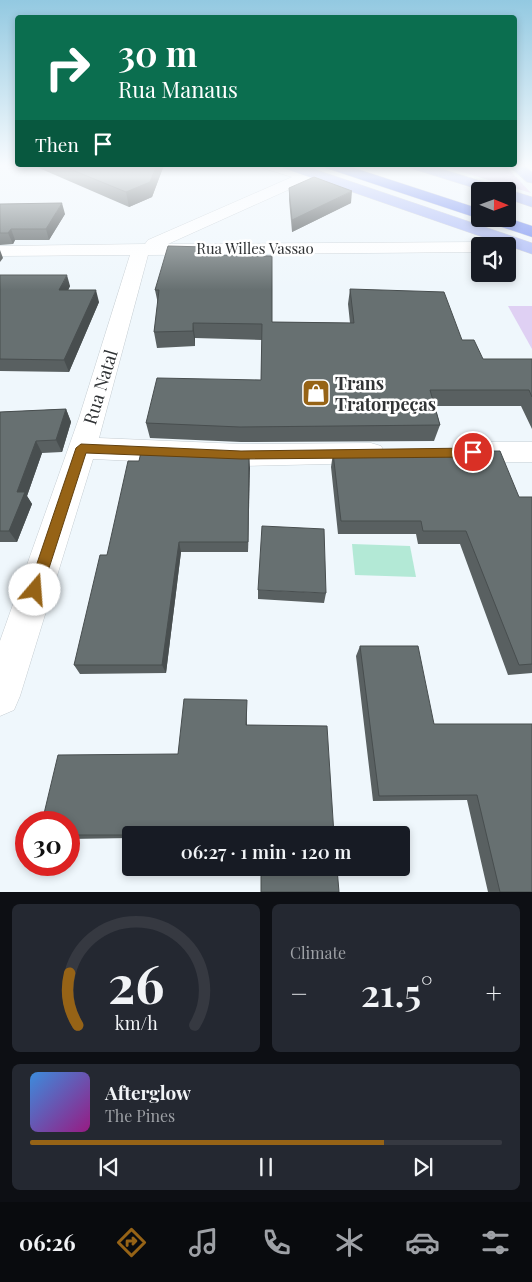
<!DOCTYPE html>
<meta charset="utf-8">
<style>
:root{--surface:#171b24;--page:#242831;--text:#f1f3f6;--muted:#9ea1a6;--line:#363941;--accent:#966316}
body{margin:0;font-family:"Playfair Display",serif;background:var(--page);color:var(--text);height:100vh;display:flex;flex-direction:column;font-size:19px;white-space:nowrap}
*{box-sizing:border-box;margin:0}
p{font-size:16px;color:var(--muted)}
.icon{flex:none;width:28px;height:28px;fill:none;stroke:currentColor;stroke-width:2;stroke-linecap:round;stroke-linejoin:round}
.map{position:relative;height:892px;overflow:hidden}
.side{display:flex;flex-direction:column;gap:12px;padding:12px;background:#0d0f14;flex:1}
.side>*{flex:none}
.hud{position:absolute;left:15px;top:15px;width:502px;height:152px;border-radius:5px;box-shadow:0 2px 8px #0003;background:#0b6e4f;color:#fff;overflow:hidden}
.needle{width:32px;rotate:91deg}
.tools{position:absolute;left:471px;top:182px;display:grid;gap:10px}
.tools a{display:grid;place-items:center;width:45px;height:45px;border-radius:5px;background:var(--surface);box-shadow:0 2px 8px #0003;font-size:25px}
.speed{position:absolute;left:15px;top:811px;display:flex;gap:10px;font-size:25px;font-weight:700;text-align:center}
.speed>*{display:grid;place-content:center;width:65px;height:65px;border-radius:50%;background:var(--surface);box-shadow:0 2px 8px #0003;line-height:1}
.speed .limit{border:8px solid #d22;background:#fff;color:#111}
.pin{position:absolute;display:grid;place-items:center;width:42px;height:42px;color:#fff;margin:-21px;border:2px solid #fff;border-radius:50%;box-shadow:0 1px 5px #0007}
.me{position:absolute;width:55px;margin:-28px;rotate:18deg;stroke-linejoin:round;filter:drop-shadow(0 0 4px #0008)}
.turn{display:flex;align-items:center;gap:18px;height:105px;padding:0 20px;font-size:22px}
.turn .icon{width:65px;height:65px;stroke-width:2.5}
.turn b{display:block;font-size:35px;line-height:42px}
.then{display:flex;align-items:center;height:48px;padding:0 20px;background:#0003;gap:10px;font-size:19px}
.big{font-size:38px;font-weight:600;line-height:1.1}
.side .card{flex:1;display:flex;flex-direction:column;justify-content:center;gap:8px;min-width:0;padding:0 18px;border-radius:8px;background:var(--page)}
.side .dial{align-items:center;gap:0}
.dial svg{height:130px;overflow:visible;fill:none;stroke:var(--line);stroke-width:7;stroke-linecap:round;text-anchor:middle}
.dial text{fill:var(--text);stroke:none}
.song{display:flex;align-items:center;gap:15px}
.cover{width:60px;height:60px;border-radius:8px;background:linear-gradient(135deg,hsl(210 70% 55%),hsl(310 70% 35%))}
.played{height:5px;border-radius:2px;background:linear-gradient(90deg,var(--accent) 75%,var(--line) 75%)}
.keys{display:flex;justify-content:space-around;direction:ltr}
.heat{display:flex;justify-content:space-between;align-items:center;font-size:28px;direction:ltr}
.side .tiles{flex:1;display:grid;gap:12px;grid-template-columns:1fr 1fr}
.card:last-child{grid-column:span 2}
.trip{position:absolute;left:122px;top:826px;width:288px;height:50px;border-radius:5px;background:var(--surface);box-shadow:0 2px 8px #0003;font-weight:600;line-height:50px;text-align:center}
.menu{display:flex;height:80px;justify-content:space-around;align-items:center;background:#090b0e;color:var(--muted)}
.menu .icon{width:35px;height:35px}
.menu .on{color:var(--accent)}
.menu b{font-size:22px;color:var(--text)}
.map>svg:first-child{display:block}
.green{fill:#dfd0f3}
.water{fill:#b3e9d6}
.lines{fill:none;stroke-linecap:round;stroke-linejoin:round}
.street-casing{stroke:#c5cdd2;stroke-width:1}
.primary-casing{stroke:#d1d2d3;stroke-width:1}
.highway-casing{stroke:#d1d2d3;stroke-width:1}
.street{fill:#fff;fill-rule:evenodd}
.primary{fill:#a7b6f6;fill-rule:evenodd}
.highway{fill:#6c86f0;fill-rule:evenodd}
.wall{fill:#596061}
.shaded-wall{fill:#484e4f}
.building{fill:#677071;stroke:#484e4f}
.route{fill:#966316;stroke:#62400e}
.labels{text-anchor:middle;dominant-baseline:central;stroke-width:5;stroke-linejoin:round;paint-order:stroke}
.far-street-label{font-size:15px;fill:#303335;stroke:#fff}
.poi-label{font-size:18px;font-weight:bold;fill:#303335;stroke:#fff;text-anchor:start}
.street-label{font-size:18px;fill:#303335;stroke:#fff}
</style>
<div class="map">
<svg width="532" height="892" viewBox="0 0 532 892">
<rect width="100%" height="100%" fill="#eff7fc"/>
<!-- green -->
<g class="green">
<polygon points="439,165 505,165 531,193"/>
<polygon points="508,306 532,306 532,349"/>
</g>
<!-- water -->
<polygon class="water" points="352,544 410,546 416,577 355,575"/>
<g class="lines">
<defs>
<g id="street">
<polygon points="261,165 282,165 304,172 314,169 321,173 319,176 168,244 480,242 488,246 480,246 480,252 148,255 99,438 241,444 371,443 381,446 385,453 381,460 371,463 241,466 93,459 20,696 14,710 0,716 0,641 79,418 130,255 0,256 0,246 145,244 148,240 292,177 263,168"/>
<polygon points="515,165 532,165 532,172 517,168"/>
<polygon points="464,442 532,442 532,462 464,462 454,459 450,452 454,445"/>
</g>
<g id="primary">
<polygon points="281,165 302,165 532,243 532,254 283,168"/>
<polygon points="408,165 429,165 532,197 532,207 508,199 508,191 484,191 410,168"/>
<polygon points="508,165 524,165 532,172 532,183 527,182"/>
</g>
<g id="highway">
<polygon points="324,165 345,165 480,209 480,219 326,168"/>
<polygon points="508,218 532,226 532,237 487,222 485,219"/>
</g>
</defs>
<!-- street casing -->
<use href="#street" class="street-casing"/>
<!-- primary casing -->
<use href="#primary" class="primary-casing"/>
<!-- highway casing -->
<use href="#highway" class="highway-casing"/>
<!-- street -->
<use href="#street" class="street"/>
<!-- primary -->
<use href="#primary" class="primary"/>
<!-- highway -->
<use href="#highway" class="highway"/>
</g>
<!-- wall -->
<g class="wall">
<polygon points="32,165 164,165 152,197 129,207"/>
<polygon points="289,188 351,203 292,232 289,200"/>
<polygon points="0,204 65,214 49,240 15,240 13,244 0,245"/>
<polygon points="206,247 206,255 272,322 350,323 348,304 350,289 462,340 483,359 532,359 532,429 521,406 435,406 440,425 434,441 241,442 150,438 146,423 261,380 262,340 195,338 195,346 157,348 154,332 158,304 155,290"/>
<polygon points="0,275 70,286 68,290 99,302 69,372 0,371"/>
<polygon points="66,409 71,422 62,452 42,453 27,496 32,504 17,542 0,542 0,412"/>
<polygon points="333,453 519,497 532,497 532,673 508,675 460,544 418,544 416,534 338,534 331,467"/>
<polygon points="249,456 248,552 181,552 166,673 80,674 74,665 139,461"/>
<polygon points="258,590 326,593 324,603 258,599"/>
<polygon points="360,646 434,724 532,724 532,892 488,892 467,800 373,801 356,656"/>
<polygon points="247,709 131,835 131,838 69,839 69,822 178,754"/>
<polygon points="337,868 261,876 172,875 166,874"/>
</g>
<!-- shaded-wall -->
<g class="shaded-wall">
<polygon points="157,165 164,165 152,197 129,207 126,192"/>
<polygon points="352,191 351,203 292,232 292,220"/>
<polygon points="62,203 65,214 49,240 46,229"/>
<polygon points="11,229 15,240 13,244 8,233"/>
<polygon points="0,250 3,258 0,262"/>
<polygon points="67,275 70,286 63,302 59,290"/>
<polygon points="96,290 99,302 69,372 64,360"/>
<polygon points="193,323 195,338 195,346 193,331"/>
<polygon points="66,409 71,422 62,452 56,440"/>
<polygon points="36,441 42,453 27,496 32,504 17,542 9,531 17,492"/>
<polygon points="249,456 250,468 248,552 248,542"/>
<polygon points="179,542 181,552 166,673 162,665"/>
<polygon points="247,700 247,734 246,725"/>
</g>
<!-- building -->
<g class="building">
<polygon points="60,165 157,165 150,182 126,192"/>
<polygon points="314,177 352,191 292,220 289,188"/>
<polygon points="62,203 46,229 11,229 8,233 0,233 0,204"/>
<polygon points="168,246 206,247 204,255 272,256 272,322 354,323 350,289 444,292 462,340 474,340 483,359 532,359 532,397 529,390 430,390 440,425 240,427 146,423 157,378 261,380 262,324 193,323 193,331 154,332 159,290 155,290"/>
<polygon points="0,275 67,275 59,290 96,290 64,360 0,359"/>
<polygon points="66,409 56,440 36,441 17,492 25,492 9,531 0,531 0,412"/>
<polygon points="500,451 519,497 532,497 532,664 519,665 466,531 423,531 421,521 341,521 333,453"/>
<polygon points="141,452 249,456 248,542 179,542 162,665 74,665 100,555 107,555 128,461 139,461"/>
<polygon points="262,526 324,529 326,593 258,590"/>
<polygon points="360,646 418,646 434,724 532,724 532,892 500,892 477,795 379,796"/>
<polygon points="184,699 247,700 246,725 327,726 334,835 69,835 69,822 42,822 58,755 178,754"/>
<polygon points="167,868 337,868 339,892 261,892 261,874 166,874"/>
</g>
<!-- sky -->
<linearGradient id="sky" x2="0" y2="1"><stop stop-color="#93c9e1"/><stop offset="0.57" stop-color="#f8fbfe"/><stop offset="1" stop-color="#f8fbfe" stop-opacity="0"/></linearGradient>
<rect width="532" height="290" fill="url(#sky)"/>
<!-- route -->
<polygon class="route" points="81,444 241,451 473,448 479,452 473,457 241,459 86,453 42,590 40,594 35,596 30,594 28,590 76,448"/>
<!-- icons -->
<defs>
<symbol id="shop-square" viewBox="-11 -11 22 22"><rect x="-9" y="-9" width="18" height="18" rx="4" fill="#966316" stroke="#fff"/><path d="M-5-2.5h2.3a2.7 3.5 0 0 1 5.4 0H5L5.5 6h-11ZM-1.5-2.5h3a1.5 2.3 0 0 0-3 0Z" fill="#fff"/></symbol>
</defs>
<g fill-rule="evenodd">
<use href="#shop-square" x="300" y="377" width="32" height="32"/>
</g>
<g class="labels">
<!-- far-street labels -->
<g class="far-street-label">
<text x="255" y="248">Rua Willes Vassao</text>
</g>
<!-- poi labels -->
<g class="poi-label">
<text x="335" y="383">Trans<tspan x="335" dy="21">Tratorpeças</tspan></text>
</g>
<!-- street labels -->
<g class="street-label">
<text transform="translate(100 387) rotate(-73)">Rua Natal</text>
</g>
</g>
</svg>
<div class="tools">
<a><svg class="needle" viewBox="-14 -14 28 28"><path d="M0-13l5 13h-10z" fill="#e53935"/><path d="M0 13l5-13h-10z" fill="#9ea1a6"/></svg></a>
<a><svg class="icon" aria-label="sound" viewBox="0 0 24 24"><path d="M4 9h4l5-4v14l-5-4H4zM17 9q2 3 0 6"/></svg></a>
</div>
<div class="speed"><div class="limit">30</div></div>
<div class="pin" style="left:473px;top:452px;background:#d93025"><svg class="icon" aria-label="arrive" viewBox="0 0 24 24"><path d="M6 21V4h12l-3 4 3 4H6"/></svg></div>
<svg class="me" style="left:35px;top:590px" viewBox="-20 -20 40 40"><circle r="19" fill="#fff"/><path d="M0-13L10 11 0 6-10 11z" fill="#966316"/></svg>
<div class="trip">06:27 · 1 min · 120 m</div>
<div class="hud">
<div class="turn"><svg class="icon" aria-label="right" viewBox="0 0 24 24"><path d="M7 20v-9h11M14 6l5 5-5 5"/></svg><div><b>30 m</b>Rua Manaus</div></div>
<div class="then">Then<svg class="icon" aria-label="arrive" viewBox="0 0 24 24"><path d="M6 21V4h12l-3 4 3 4H6"/></svg></div>
</div>
</div>
<section class="side">
<div class="tiles">
<div class="card dial"><svg viewBox="0 0 100 80">
<path d="M14 69A42 42 0 1 1 86 69"/>
<path d="M14 69A42 42 0 0 1 9 37" stroke="#966316"/>
<text x="50" y="56" font-size="32" font-weight="700">26</text>
<text x="50" y="72" font-size="11">km/h</text>
</svg></div>
<div class="card"><p>Climate</p>
<div class="heat"><a>−</a><b class="big">21.5°</b><a>+</a></div>
</div>
<div class="card">
<div class="song"><i class="cover"></i><div><b>Afterglow</b><p>The Pines</p></div></div>
<div class="played"></div>
<div class="keys"><svg class="icon" aria-label="previous" viewBox="0 0 24 24"><path d="M18 5L8 12l10 7zM5 5v14"/></svg><svg class="icon" aria-label="pause" viewBox="0 0 24 24"><path d="M8 5v14M16 5v14"/></svg><svg class="icon" aria-label="next" viewBox="0 0 24 24"><path d="M6 5l10 7-10 7zM19 5v14"/></svg></div>
</div>
</div>
</section>
<nav class="menu">
<b>06:26</b>
<svg class="icon on" aria-label="directions" viewBox="0 0 24 24"><path d="M12 3l9 9-9 9-9-9zM9 14v-3h6M13 9l2 2-2 2"/></svg>
<svg class="icon" aria-label="music" viewBox="0 0 24 24"><path d="M9 18V5l10-2v13"/><circle cx="6" cy="18" r="3"/><circle cx="16" cy="16" r="3"/></svg>
<svg class="icon" aria-label="phone" viewBox="0 0 24 24"><path d="M5 4h4l2 5-3 2q2 4 5 5l2-3 5 2v4C11 20 4 13 5 4z"/></svg>
<svg class="icon" aria-label="climate" viewBox="0 0 24 24"><path d="M12 3v18M4 7l16 10M4 17L20 7"/></svg>
<svg class="icon" aria-label="car" viewBox="0 0 24 24"><path d="M5 17H2v-5l4-1 3-4h7l3 4 3 1v5h-3M9 17h6M6 11h13"/><circle cx="7" cy="17" r="2"/><circle cx="17" cy="17" r="2"/></svg>
<svg class="icon" aria-label="filters" viewBox="0 0 24 24"><path d="M4 7h16M4 17h16"/><circle cx="9" cy="7" r="2"/><circle cx="15" cy="17" r="2"/></svg>
</nav>
